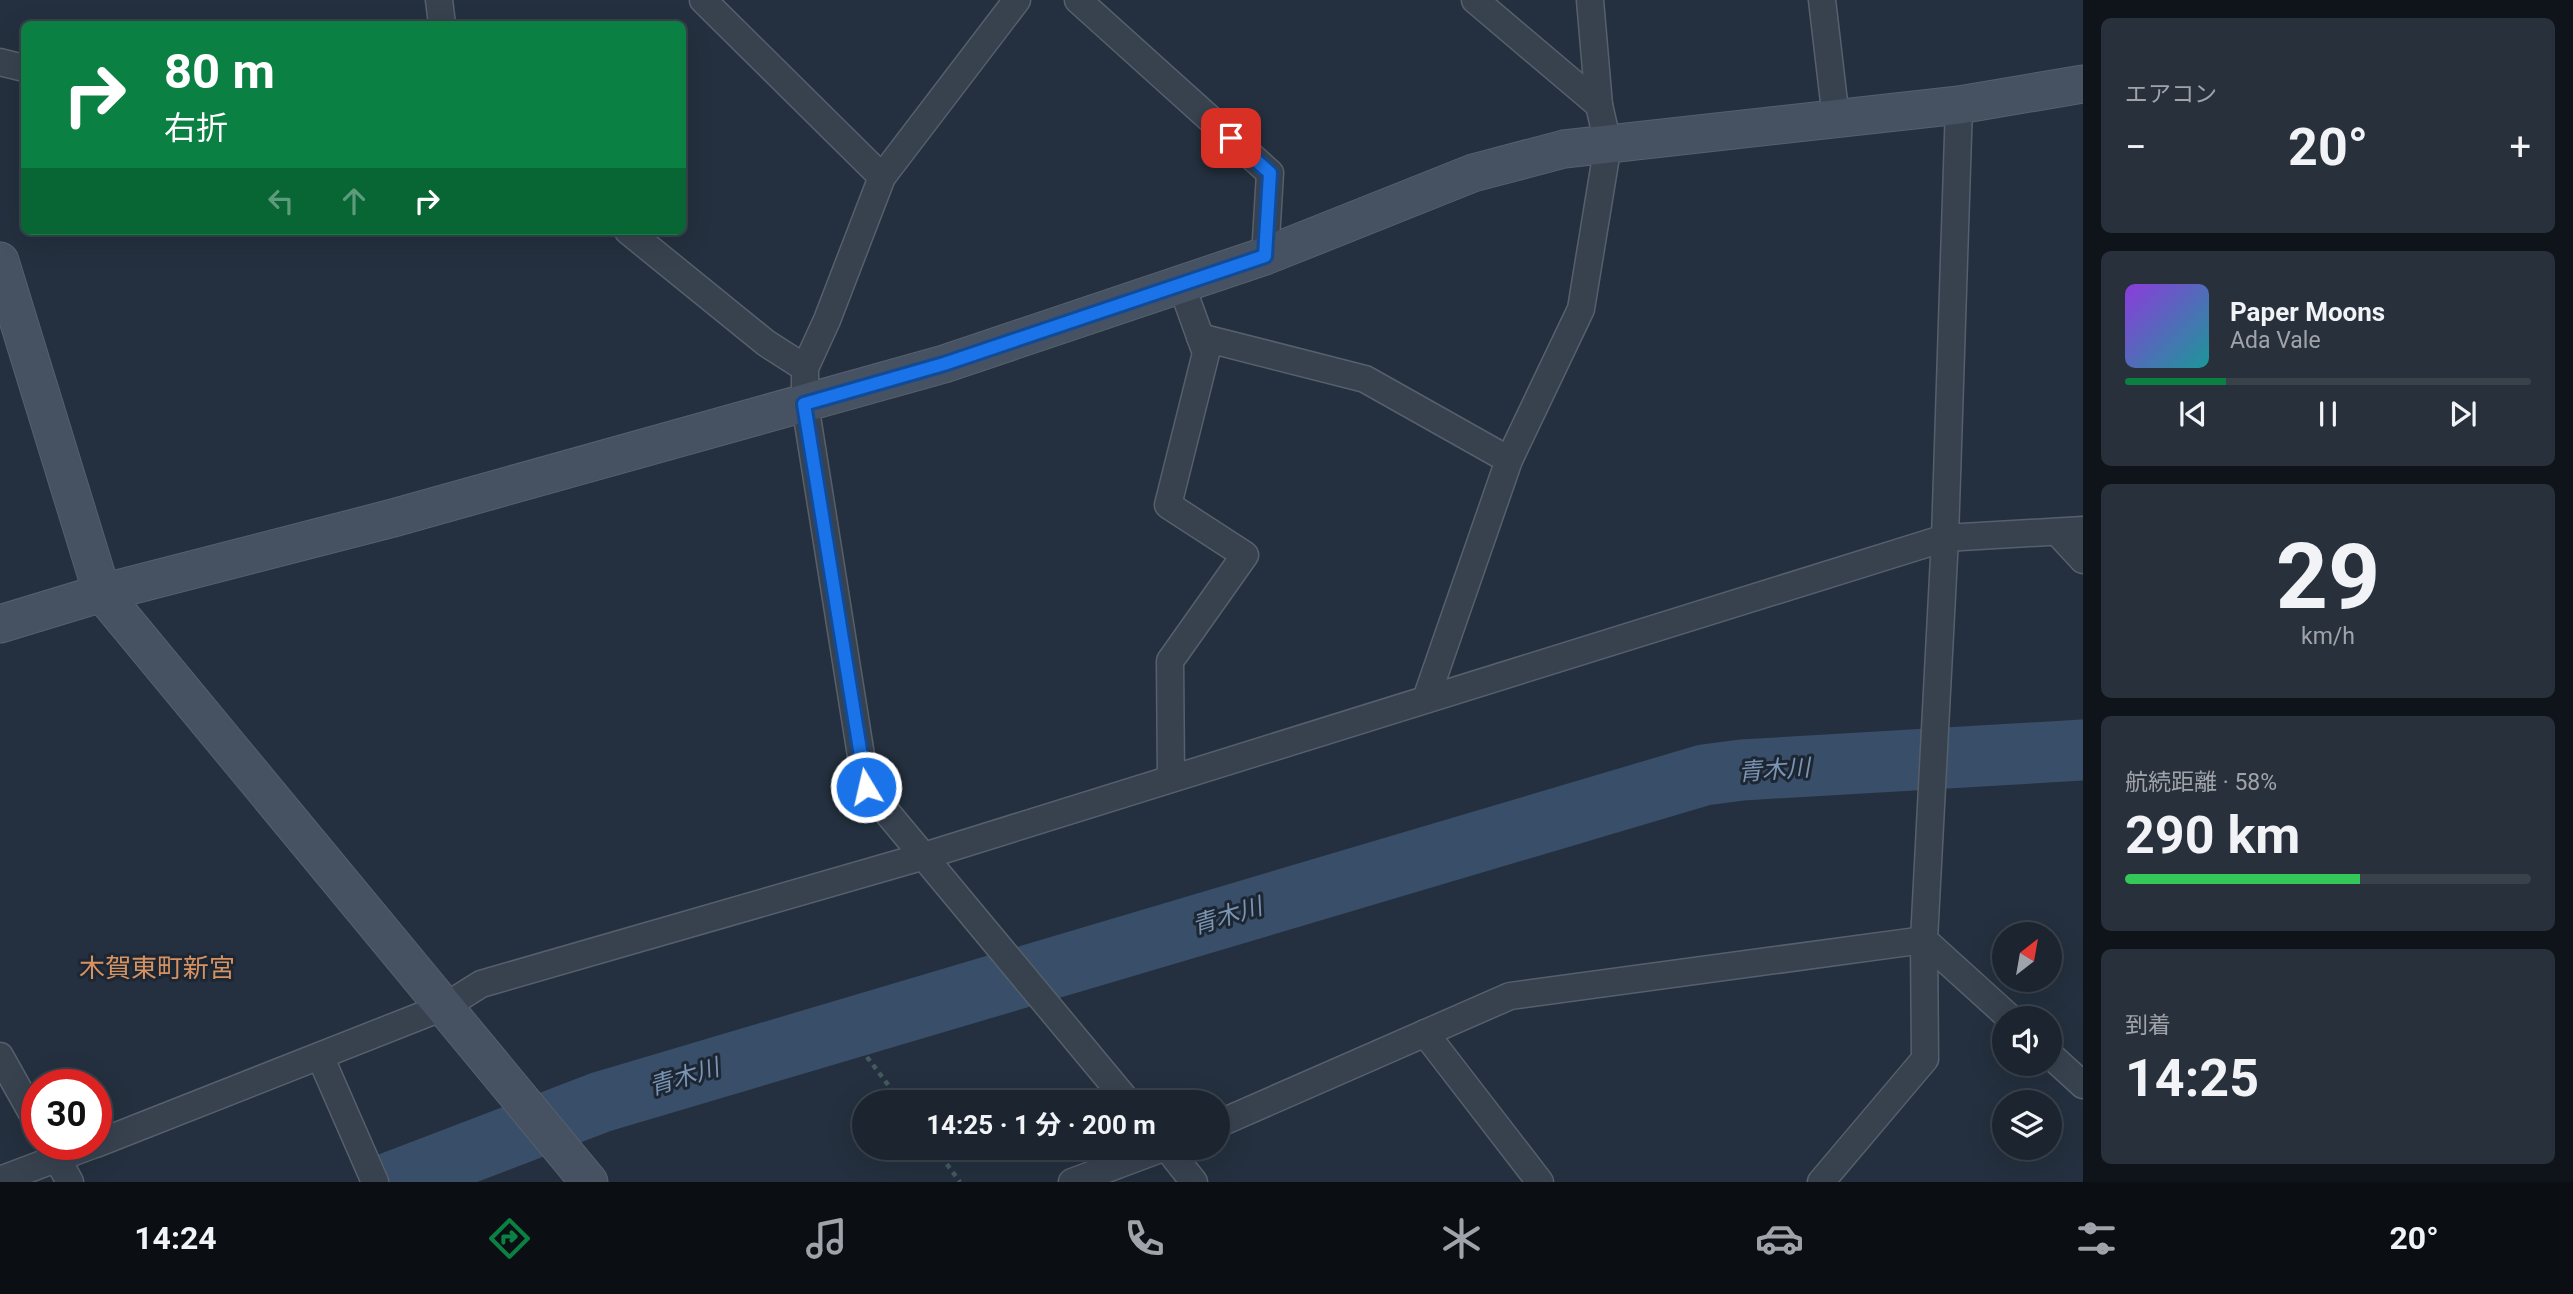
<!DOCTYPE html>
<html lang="ja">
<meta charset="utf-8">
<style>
:root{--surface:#1b242f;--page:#28303b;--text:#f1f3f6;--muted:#a0a4aa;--line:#39414b;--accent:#0b8043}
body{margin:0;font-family:Roboto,"Noto Sans JP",sans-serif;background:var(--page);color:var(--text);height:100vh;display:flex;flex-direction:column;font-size:26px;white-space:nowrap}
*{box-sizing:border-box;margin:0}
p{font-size:23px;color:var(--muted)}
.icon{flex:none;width:38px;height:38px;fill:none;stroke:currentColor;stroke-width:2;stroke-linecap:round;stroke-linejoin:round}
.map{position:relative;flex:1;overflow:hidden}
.panel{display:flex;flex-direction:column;gap:18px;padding:18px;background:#0f141a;width:490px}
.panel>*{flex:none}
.guide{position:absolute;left:21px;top:21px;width:665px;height:214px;border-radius:10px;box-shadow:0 7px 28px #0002,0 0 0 2px var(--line);background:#0b8043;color:#fff;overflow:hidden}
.needle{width:46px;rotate:31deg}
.buttons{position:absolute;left:1992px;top:922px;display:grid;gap:14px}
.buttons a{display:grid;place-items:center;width:70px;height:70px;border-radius:50%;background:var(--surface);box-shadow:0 7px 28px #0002,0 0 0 2px var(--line);font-size:35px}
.speed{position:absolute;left:21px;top:1069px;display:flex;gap:14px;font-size:35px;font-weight:700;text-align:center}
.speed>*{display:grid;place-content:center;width:91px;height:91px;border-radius:50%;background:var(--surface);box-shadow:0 7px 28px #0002,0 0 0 2px var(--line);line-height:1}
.speed .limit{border:10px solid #d22;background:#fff;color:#111}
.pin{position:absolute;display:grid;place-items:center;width:60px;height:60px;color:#fff;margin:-30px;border-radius:14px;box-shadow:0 4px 10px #0006}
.me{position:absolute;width:77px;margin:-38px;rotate:351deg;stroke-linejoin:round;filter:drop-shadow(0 0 5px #0008)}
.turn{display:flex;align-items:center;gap:24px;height:147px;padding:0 28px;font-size:32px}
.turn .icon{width:91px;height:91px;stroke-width:2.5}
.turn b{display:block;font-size:49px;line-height:60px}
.lanes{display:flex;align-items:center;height:66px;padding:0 28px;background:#0003;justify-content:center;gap:35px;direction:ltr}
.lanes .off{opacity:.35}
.big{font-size:52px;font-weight:700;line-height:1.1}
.panel .tile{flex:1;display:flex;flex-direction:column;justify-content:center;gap:10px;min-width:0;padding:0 24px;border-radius:10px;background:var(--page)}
.panel .dial{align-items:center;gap:0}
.dial b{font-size:91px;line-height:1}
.song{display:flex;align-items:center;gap:21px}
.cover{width:84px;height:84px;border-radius:10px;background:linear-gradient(135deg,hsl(270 70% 55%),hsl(180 70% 35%))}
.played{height:7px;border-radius:4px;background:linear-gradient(90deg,var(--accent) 25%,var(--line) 25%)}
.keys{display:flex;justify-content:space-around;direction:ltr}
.heat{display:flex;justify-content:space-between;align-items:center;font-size:38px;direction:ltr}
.charge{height:10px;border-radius:5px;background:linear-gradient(90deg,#34c759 58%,var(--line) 0)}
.trip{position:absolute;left:852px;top:1090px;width:378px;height:70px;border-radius:35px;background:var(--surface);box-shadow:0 7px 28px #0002,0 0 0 2px var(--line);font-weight:700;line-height:70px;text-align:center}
.dock{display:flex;height:112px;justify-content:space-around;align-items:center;background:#0b0e13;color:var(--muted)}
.dock .icon{width:49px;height:49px}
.dock .current{color:var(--accent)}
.dock b{font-size:32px;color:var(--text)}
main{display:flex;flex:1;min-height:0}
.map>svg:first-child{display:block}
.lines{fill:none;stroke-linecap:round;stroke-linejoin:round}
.river{stroke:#394e68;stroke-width:61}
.street-casing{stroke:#56606d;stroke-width:29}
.secondary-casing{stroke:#56606d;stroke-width:39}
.path{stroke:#445a5d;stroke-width:4.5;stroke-dasharray:5 5;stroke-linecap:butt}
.street{stroke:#38424f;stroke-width:26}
.secondary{stroke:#465162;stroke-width:37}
.route-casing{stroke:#114b97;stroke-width:18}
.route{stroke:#1a73e8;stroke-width:12}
.labels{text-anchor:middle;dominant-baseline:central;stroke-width:6;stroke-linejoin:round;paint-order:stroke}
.water-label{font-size:24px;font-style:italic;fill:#7b94b2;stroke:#1d2734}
.quarter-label{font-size:26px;fill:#d79262;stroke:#1d2734}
</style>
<main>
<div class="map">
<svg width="2083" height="1182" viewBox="0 0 2083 1182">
<rect width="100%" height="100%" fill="#24303f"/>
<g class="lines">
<!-- river -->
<polyline class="river" points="392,1182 601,1102 1704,775 1742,770 2083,750"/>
<defs>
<g id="street">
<polyline points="439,0 442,24"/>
<polyline points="703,0 882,177"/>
<polyline points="1017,0 882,177 827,320 805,368 805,404 866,787 1128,1102"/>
<polyline points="1078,0 1270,173 1265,256"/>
<polyline points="1475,0 1599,105"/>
<polyline points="1822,0 1836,119"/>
<polyline points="0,62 24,68"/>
<polyline points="628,231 766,343 805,368"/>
<polyline points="1200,337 1365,379 1509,460"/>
<polyline points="2057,532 2083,560"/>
<polyline points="1426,699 1509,460 1581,309 1608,144 1599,105 1590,0"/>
<polyline points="1171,778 1170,661 1245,555 1168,505 1206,353 1181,284"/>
<polyline points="1924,940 2010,1018"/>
<polyline points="1425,1033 1540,1182"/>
<polyline points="2049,1054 2083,1085"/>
<polyline points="0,1056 37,1122"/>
<polyline points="320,1056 375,1182"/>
<polyline points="1218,1124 1510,996 1924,940"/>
<polyline points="49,1144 70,1182"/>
<polyline points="96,1144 446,1006 481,984 921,857 1945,538 2083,530"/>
<polyline points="1167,1148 1194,1182"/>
<polyline points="0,1180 95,1144"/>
<polyline points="1072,1182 1163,1148"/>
<polyline points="1821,1182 1925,1059 1924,940 1945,538 1959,105"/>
</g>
<g id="secondary">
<polyline points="0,261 102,593 589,1182"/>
<polyline points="0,624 102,593 393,518 944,364 1265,256 1473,173 1564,149 1959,105 2083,84"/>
</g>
</defs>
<!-- street casing -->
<use href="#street" class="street-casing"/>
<!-- secondary casing -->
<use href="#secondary" class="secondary-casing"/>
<!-- path -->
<g class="path">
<polyline points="867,1057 901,1102"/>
<polyline points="935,1148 960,1182"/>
</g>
<!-- street -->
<use href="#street" class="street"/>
<!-- secondary -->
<use href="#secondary" class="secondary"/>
</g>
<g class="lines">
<defs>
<polyline id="route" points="866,787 804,404 944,364 1265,256 1270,173 1231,138"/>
</defs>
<!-- route casing -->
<use href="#route" class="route-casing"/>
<!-- route -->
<use href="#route" class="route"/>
</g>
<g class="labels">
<!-- water labels -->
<g class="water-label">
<text transform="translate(1774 770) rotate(-4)">青木川</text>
<text transform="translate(1227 916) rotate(-17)">青木川</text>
<text transform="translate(684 1077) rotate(-17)">青木川</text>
</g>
<!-- quarter labels -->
<g class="quarter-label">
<text x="157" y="968">木賀東町新宮</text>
</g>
</g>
</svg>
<div class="buttons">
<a><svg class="needle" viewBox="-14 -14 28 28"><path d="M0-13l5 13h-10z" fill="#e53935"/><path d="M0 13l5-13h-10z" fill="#a0a4aa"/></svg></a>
<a><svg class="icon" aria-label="sound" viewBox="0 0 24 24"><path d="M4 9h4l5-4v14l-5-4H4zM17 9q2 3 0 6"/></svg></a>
<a><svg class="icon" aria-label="layers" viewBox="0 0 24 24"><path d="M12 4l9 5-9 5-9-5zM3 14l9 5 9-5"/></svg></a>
</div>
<div class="speed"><div class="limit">30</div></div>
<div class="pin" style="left:1231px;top:138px;background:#d93025"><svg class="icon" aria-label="arrive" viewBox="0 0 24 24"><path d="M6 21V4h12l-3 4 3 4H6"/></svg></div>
<svg class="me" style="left:866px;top:787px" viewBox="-20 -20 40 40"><circle r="17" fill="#1a73e8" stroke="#fff" stroke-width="3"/><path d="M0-11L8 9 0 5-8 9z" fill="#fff"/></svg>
<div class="trip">14:25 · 1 分 · 200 m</div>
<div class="guide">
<div class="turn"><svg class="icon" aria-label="right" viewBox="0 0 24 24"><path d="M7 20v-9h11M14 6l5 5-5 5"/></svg><div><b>80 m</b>右折</div></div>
<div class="lanes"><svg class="icon off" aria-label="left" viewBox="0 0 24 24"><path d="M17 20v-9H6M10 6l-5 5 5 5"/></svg><svg class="icon off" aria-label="ahead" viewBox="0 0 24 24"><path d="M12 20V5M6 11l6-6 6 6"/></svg><svg class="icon" aria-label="right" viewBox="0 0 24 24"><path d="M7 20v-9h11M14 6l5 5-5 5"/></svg></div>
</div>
</div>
<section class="panel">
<div class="tile"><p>エアコン</p>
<div class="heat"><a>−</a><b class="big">20°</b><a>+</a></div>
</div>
<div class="tile">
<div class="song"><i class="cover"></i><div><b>Paper Moons</b><p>Ada Vale</p></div></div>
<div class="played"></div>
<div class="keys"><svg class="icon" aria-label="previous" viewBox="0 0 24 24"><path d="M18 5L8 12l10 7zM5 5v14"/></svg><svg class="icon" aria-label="pause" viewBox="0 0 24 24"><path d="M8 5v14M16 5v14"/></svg><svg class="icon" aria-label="next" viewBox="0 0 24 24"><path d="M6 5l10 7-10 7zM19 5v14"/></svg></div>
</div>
<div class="tile dial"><b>29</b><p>km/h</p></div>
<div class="tile"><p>航続距離 · 58%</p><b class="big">290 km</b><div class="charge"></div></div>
<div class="tile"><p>到着</p><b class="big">14:25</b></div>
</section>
</main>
<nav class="dock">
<b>14:24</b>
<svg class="icon current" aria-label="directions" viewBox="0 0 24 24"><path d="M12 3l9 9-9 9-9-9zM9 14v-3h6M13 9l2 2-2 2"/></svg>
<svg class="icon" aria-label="music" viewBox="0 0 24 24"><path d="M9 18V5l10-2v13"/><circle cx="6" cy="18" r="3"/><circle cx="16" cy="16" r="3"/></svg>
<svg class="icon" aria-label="phone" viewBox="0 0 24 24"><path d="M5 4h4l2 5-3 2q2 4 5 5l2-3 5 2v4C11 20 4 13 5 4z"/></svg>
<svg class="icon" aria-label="climate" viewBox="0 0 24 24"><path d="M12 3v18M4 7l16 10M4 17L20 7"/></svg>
<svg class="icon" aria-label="car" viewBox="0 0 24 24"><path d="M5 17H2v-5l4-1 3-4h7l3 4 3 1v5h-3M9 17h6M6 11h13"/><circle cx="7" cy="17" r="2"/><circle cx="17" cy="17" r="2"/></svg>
<svg class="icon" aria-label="filters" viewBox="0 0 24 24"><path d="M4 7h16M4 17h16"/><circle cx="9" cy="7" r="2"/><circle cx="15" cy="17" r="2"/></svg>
<b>20°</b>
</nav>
